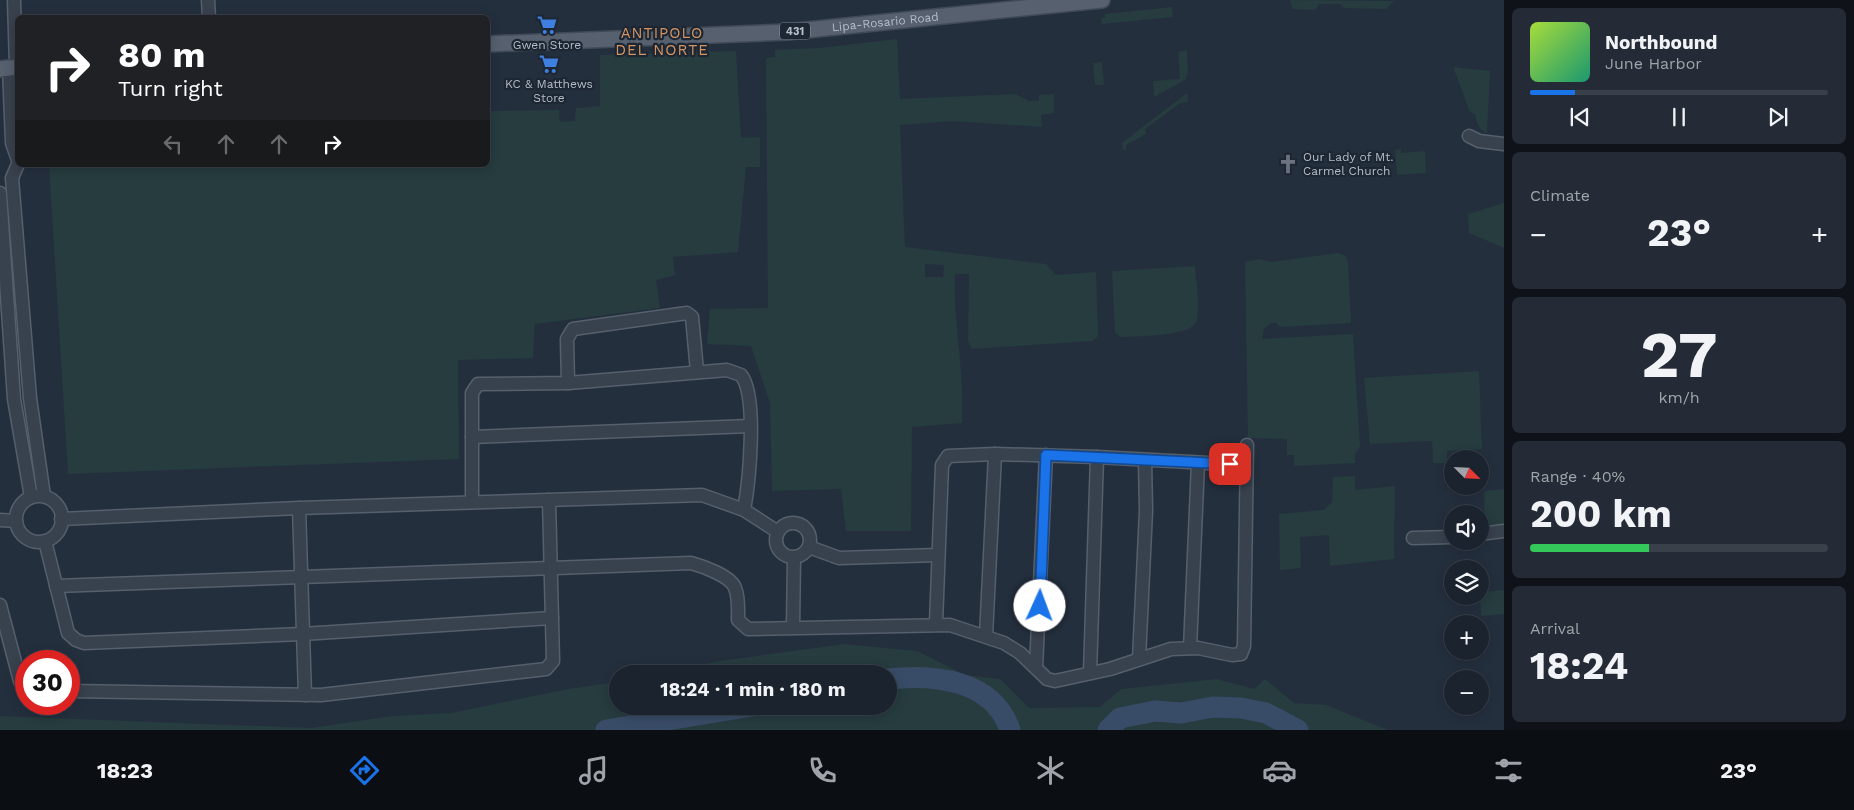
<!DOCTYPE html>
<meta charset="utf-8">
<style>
:root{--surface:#1b232e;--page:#242b36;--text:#f1f3f6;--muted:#a0a4aa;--line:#39404a;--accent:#1a73e8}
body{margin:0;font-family:"Work Sans",sans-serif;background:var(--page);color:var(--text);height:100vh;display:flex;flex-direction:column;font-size:19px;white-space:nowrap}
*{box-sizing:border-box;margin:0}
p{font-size:16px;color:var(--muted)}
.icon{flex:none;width:28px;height:28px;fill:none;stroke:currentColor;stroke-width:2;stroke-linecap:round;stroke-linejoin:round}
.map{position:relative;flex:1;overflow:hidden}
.sheet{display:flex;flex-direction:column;gap:8px;padding:8px;background:#0f1319;width:350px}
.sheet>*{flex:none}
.top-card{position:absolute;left:15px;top:15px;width:475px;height:152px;border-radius:8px;box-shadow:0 2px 12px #0003,0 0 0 1px var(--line);background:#202124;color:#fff;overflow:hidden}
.needle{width:32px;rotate:114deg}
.buttons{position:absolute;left:1444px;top:450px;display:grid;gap:10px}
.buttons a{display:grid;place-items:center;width:45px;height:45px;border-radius:50%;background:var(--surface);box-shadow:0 2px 12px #0003,0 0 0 1px var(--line);font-size:25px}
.speed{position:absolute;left:15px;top:650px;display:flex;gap:10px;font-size:25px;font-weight:700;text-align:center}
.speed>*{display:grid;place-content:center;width:65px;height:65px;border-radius:50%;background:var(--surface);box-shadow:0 2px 12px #0003,0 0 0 1px var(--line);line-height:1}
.speed .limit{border:8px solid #d22;background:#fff;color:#111}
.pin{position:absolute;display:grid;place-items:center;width:42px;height:42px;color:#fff;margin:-21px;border-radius:10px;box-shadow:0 2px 8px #0006}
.me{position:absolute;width:55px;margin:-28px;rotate:2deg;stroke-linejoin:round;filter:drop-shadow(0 0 4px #0008)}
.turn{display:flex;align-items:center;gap:18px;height:105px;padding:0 20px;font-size:22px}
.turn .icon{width:65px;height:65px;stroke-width:2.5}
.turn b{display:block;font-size:35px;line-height:42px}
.lanes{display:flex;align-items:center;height:48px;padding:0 20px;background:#0003;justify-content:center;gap:25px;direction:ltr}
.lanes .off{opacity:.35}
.big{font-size:38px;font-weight:700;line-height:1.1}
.sheet .widget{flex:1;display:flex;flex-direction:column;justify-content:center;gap:8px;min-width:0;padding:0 18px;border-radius:8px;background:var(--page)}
.sheet .dial{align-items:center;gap:0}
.dial b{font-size:65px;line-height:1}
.song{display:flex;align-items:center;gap:15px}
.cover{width:60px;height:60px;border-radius:8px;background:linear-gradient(135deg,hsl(80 70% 55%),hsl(160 70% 35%))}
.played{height:5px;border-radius:2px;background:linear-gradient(90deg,var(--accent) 15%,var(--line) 15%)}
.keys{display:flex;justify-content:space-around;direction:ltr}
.heat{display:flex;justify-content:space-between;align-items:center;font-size:28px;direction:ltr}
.charge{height:8px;border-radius:4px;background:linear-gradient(90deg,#34c759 40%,var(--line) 0)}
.trip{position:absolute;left:609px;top:665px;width:288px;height:50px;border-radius:25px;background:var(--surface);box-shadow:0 2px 12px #0003,0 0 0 1px var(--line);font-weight:700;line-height:50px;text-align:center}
.tabs{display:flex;height:80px;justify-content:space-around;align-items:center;background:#0b0e12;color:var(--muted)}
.tabs .icon{width:35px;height:35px}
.tabs .selected{color:var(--accent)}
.tabs b{font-size:22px;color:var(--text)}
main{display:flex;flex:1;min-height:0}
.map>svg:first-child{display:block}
.green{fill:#263c3f;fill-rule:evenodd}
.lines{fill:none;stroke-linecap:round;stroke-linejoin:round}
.river{stroke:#394c67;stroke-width:21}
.minor-casing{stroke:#565f6c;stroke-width:15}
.major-casing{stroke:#414a57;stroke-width:18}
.minor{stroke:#38414e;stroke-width:12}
.major{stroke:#56606e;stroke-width:15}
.route-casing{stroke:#114b97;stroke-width:12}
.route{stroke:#1a73e8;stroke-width:9}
.labels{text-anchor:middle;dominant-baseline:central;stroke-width:4.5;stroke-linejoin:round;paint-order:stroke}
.shield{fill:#1d2633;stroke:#878f9c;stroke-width:1}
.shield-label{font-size:11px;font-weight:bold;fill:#b4bcc9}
.street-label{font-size:12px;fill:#b4bcc9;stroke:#1d2633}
.poi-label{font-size:12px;fill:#b4bcc9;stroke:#1d2633}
.quarter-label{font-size:15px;letter-spacing:1px;fill:#d59563;stroke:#1d2633}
</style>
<main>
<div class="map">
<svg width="1504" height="730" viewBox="0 0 1504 730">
<rect width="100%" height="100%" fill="#242f3e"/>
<!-- green -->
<g class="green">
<polygon points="1290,0 1394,1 1386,9 1344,8 1341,4 1319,4 1315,10 1293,9"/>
<polygon points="1172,7 1173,17 1102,24 1101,18 1105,18 1105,14"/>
<path d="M897 39 900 99 1015 94 1029 101H1039V95L1054 94V113L1041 115 1042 127 952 121 900 125 905 247 1046 264 1056 275 1096 272 1098 336 1093 341 972 349 968 341 969 274H955C953 324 965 371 962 423L912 427 911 531H846L841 489 772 491 770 403 751 346 707 344 710 309 768 308 766 58 775 57V50L819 48ZM925 264 944 265 943 277H925Z"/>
<polygon points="1187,50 1188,72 1185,80 1154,97 1153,81 1180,79 1178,52"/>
<polygon points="736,51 741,138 760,137 760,167 746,167 738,252 673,257 675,275 656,280 660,308 535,324 533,358 458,360 459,459 68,474 49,165 488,165 488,111 559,110 560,122 575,121 576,108 600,106 600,55"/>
<polygon points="1102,62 1104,85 1095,85 1093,63"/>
<path d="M1453 67 1490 71 1487 133C1478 130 1477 122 1475 114L1470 112Z"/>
<polygon points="1187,93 1188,102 1180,103 1145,129 1146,134 1126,145 1126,150 1123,150 1122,143"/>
<polygon points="1401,149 1401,153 1425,151 1426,173 1397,175 1395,150"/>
<polygon points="1504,203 1504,248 1469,233 1468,214"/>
<polygon points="1338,253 1346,256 1348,261 1351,323 1280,327 1276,323 1271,323 1264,329 1262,339 1353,334 1360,446 1355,454 1355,463 1294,466 1294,455 1287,455 1287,439 1248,438 1245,262 1259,259 1271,262"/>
<path d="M1195 266C1196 281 1200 305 1197 320 1194 337 1137 336 1121 337L1115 333 1112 271Z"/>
<polygon points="1479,371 1482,449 1447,451 1447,463 1433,463 1432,441 1370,444 1364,378"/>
<polygon points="1355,476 1355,490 1395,486 1394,559 1330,566 1329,535 1300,537 1301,568 1280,570 1279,514 1324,510 1332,502 1333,477"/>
<polygon points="1504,489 1504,524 1485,526 1484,491"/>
<polygon points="1504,590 1504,614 1481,616 1480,592"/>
<polygon points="844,644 917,651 965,675 1000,679 1029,708 1100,707 1121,689 1217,679 1254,689 1265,679 1294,703 1326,705 1388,730 0,730 0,716 311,728 392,716 451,713 568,689 617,682 618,706 888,706 888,674 662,674 713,662"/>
</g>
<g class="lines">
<!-- river -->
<g class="river">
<path d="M888 679C933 674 993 679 1010 730"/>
<polyline points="606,730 752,706"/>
<polyline points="1108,730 1120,718 1155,711 1181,713 1213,707 1241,708 1266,713 1298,730"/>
</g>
<defs>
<g id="minor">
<polyline points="14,0 16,67"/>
<polyline points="208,0 209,18"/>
<polyline points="9,68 12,143 18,160"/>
<polyline points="1469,136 1479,141 1504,144"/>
<polyline points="18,164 12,178 30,398 44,496"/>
<polyline points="0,193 14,399 31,497"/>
<polyline points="568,383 567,339 573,329 687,313 692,317 697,371"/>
<polyline points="472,437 750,426"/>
<circle cx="39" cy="519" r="23"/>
<path d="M472 502V393L478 384 568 383 727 370 741 375C758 396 749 483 744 510"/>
<polyline points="299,508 305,695"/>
<polyline points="61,519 299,508 702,495 744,510 778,532"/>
<polyline points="0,520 16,521"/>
<circle cx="793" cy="540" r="17"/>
<polyline points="1480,534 1504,531"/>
<polyline points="1413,538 1452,537"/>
<polyline points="45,541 68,633 76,640 84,643 302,634 552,618"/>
<polyline points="809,547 839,558 938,555"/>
<path d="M56 586 691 563C702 566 731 576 735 588 739 597 738 611 738 620L748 629 950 625 1004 643 1020 653 1047 679 1055 681 1110 669 1171 649 1198 648 1232 655 1241 654 1244 646 1247 445"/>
<polyline points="0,605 20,681 26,688"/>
<polyline points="936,624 942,465 948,456 995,454 1097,457 1246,465"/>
<polyline points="793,627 794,557"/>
<polyline points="986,636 995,454"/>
<polyline points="1190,648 1198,463"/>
<polyline points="1139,659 1146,511 1145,460"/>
<polyline points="1036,668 1046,455"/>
<polyline points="1090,673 1097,457"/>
<polyline points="69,691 321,695 546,669 553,661 549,500"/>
</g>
<g id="major">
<path id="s1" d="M488 44 787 32 1102 0"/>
<polyline points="0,69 18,67"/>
</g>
</defs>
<!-- minor casing -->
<use href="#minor" class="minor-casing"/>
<!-- major casing -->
<use href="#major" class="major-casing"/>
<!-- minor -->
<use href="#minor" class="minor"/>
<!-- major -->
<use href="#major" class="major"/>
</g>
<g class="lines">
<defs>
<polyline id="route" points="1040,606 1046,455 1230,464"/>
</defs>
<!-- route casing -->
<use href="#route" class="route-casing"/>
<!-- route -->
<use href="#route" class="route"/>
</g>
<!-- icons -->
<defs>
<symbol id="supermarket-bare" viewBox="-9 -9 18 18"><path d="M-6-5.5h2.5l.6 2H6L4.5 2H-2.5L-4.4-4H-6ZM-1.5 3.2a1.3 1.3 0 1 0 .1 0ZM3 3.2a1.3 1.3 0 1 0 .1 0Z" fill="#3f7fe0" stroke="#1d2633" stroke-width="2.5" paint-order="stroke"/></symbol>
<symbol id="church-bare" viewBox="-9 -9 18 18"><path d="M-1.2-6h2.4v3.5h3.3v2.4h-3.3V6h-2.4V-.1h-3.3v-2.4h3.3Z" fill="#6b7280" stroke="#1d2633" stroke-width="2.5" paint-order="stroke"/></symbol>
</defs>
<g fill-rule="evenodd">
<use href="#supermarket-bare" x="533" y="11" width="28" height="28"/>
<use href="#supermarket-bare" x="535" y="50" width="28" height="28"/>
<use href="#church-bare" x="1274" y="150" width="28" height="28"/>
</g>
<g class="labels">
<!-- shield labels -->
<rect class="shield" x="780" y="22.5" width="30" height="17" rx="4"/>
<g class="shield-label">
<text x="795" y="31">431</text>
</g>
<!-- street labels -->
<g class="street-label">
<text stroke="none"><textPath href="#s1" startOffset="398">Lipa-Rosario Road</textPath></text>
</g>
<!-- poi labels -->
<g class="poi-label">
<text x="547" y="45">Gwen Store</text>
<text x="549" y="84">KC &amp; Matthews<tspan x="549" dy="14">Store</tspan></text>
<text x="1303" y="157" text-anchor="start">Our Lady of Mt.<tspan x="1303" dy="14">Carmel Church</tspan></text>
</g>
<!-- quarter labels -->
<g class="quarter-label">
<text x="662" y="33">ANTIPOLO<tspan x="662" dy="17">DEL NORTE</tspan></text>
</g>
</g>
</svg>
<div class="buttons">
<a><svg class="needle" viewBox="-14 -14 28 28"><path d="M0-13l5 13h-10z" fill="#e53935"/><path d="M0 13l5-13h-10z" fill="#a0a4aa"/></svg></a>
<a><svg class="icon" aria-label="sound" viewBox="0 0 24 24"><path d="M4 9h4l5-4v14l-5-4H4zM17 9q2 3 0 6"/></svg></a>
<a><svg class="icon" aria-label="layers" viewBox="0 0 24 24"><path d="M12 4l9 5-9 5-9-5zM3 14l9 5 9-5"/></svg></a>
<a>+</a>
<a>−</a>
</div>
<div class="speed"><div class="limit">30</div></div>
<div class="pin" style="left:1230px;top:464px;background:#d93025"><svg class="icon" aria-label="arrive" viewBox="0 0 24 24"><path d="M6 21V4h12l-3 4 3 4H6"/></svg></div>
<svg class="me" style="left:1040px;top:606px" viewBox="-20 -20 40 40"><circle r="19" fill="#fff"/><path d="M0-13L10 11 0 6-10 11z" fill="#1a73e8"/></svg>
<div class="trip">18:24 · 1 min · 180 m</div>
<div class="top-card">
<div class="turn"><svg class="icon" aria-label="right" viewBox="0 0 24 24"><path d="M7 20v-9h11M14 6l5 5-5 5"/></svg><div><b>80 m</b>Turn right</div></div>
<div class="lanes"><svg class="icon off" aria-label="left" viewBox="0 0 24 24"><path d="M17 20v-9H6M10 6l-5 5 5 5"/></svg><svg class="icon off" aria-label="ahead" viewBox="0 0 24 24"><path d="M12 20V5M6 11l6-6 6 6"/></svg><svg class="icon off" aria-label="ahead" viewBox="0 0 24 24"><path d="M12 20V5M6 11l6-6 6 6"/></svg><svg class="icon" aria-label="right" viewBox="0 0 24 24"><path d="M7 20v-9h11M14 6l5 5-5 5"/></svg></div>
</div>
</div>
<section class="sheet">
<div class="widget">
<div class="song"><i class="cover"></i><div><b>Northbound</b><p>June Harbor</p></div></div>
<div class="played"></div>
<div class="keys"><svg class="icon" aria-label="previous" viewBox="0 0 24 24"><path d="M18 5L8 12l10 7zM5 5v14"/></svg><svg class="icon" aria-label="pause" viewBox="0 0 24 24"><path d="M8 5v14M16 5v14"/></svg><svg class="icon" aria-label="next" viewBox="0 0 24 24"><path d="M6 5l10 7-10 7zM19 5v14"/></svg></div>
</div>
<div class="widget"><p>Climate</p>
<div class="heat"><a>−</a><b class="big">23°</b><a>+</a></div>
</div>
<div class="widget dial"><b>27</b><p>km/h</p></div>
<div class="widget"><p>Range · 40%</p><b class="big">200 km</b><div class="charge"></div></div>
<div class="widget"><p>Arrival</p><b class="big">18:24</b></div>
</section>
</main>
<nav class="tabs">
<b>18:23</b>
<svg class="icon selected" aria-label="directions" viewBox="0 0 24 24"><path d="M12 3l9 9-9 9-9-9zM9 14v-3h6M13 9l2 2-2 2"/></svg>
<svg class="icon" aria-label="music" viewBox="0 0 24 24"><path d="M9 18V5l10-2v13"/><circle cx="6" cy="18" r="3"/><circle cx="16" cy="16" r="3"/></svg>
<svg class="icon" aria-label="phone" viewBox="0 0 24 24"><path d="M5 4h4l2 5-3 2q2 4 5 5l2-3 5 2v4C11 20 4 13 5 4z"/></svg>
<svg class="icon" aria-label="climate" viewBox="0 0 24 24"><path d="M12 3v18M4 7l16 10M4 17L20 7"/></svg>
<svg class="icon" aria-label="car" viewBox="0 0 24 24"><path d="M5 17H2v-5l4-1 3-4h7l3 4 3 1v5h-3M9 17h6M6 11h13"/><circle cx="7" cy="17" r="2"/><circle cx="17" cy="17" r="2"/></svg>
<svg class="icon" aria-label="filters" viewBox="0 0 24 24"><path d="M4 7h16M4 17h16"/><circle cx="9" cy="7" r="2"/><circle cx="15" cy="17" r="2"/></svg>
<b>23°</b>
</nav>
